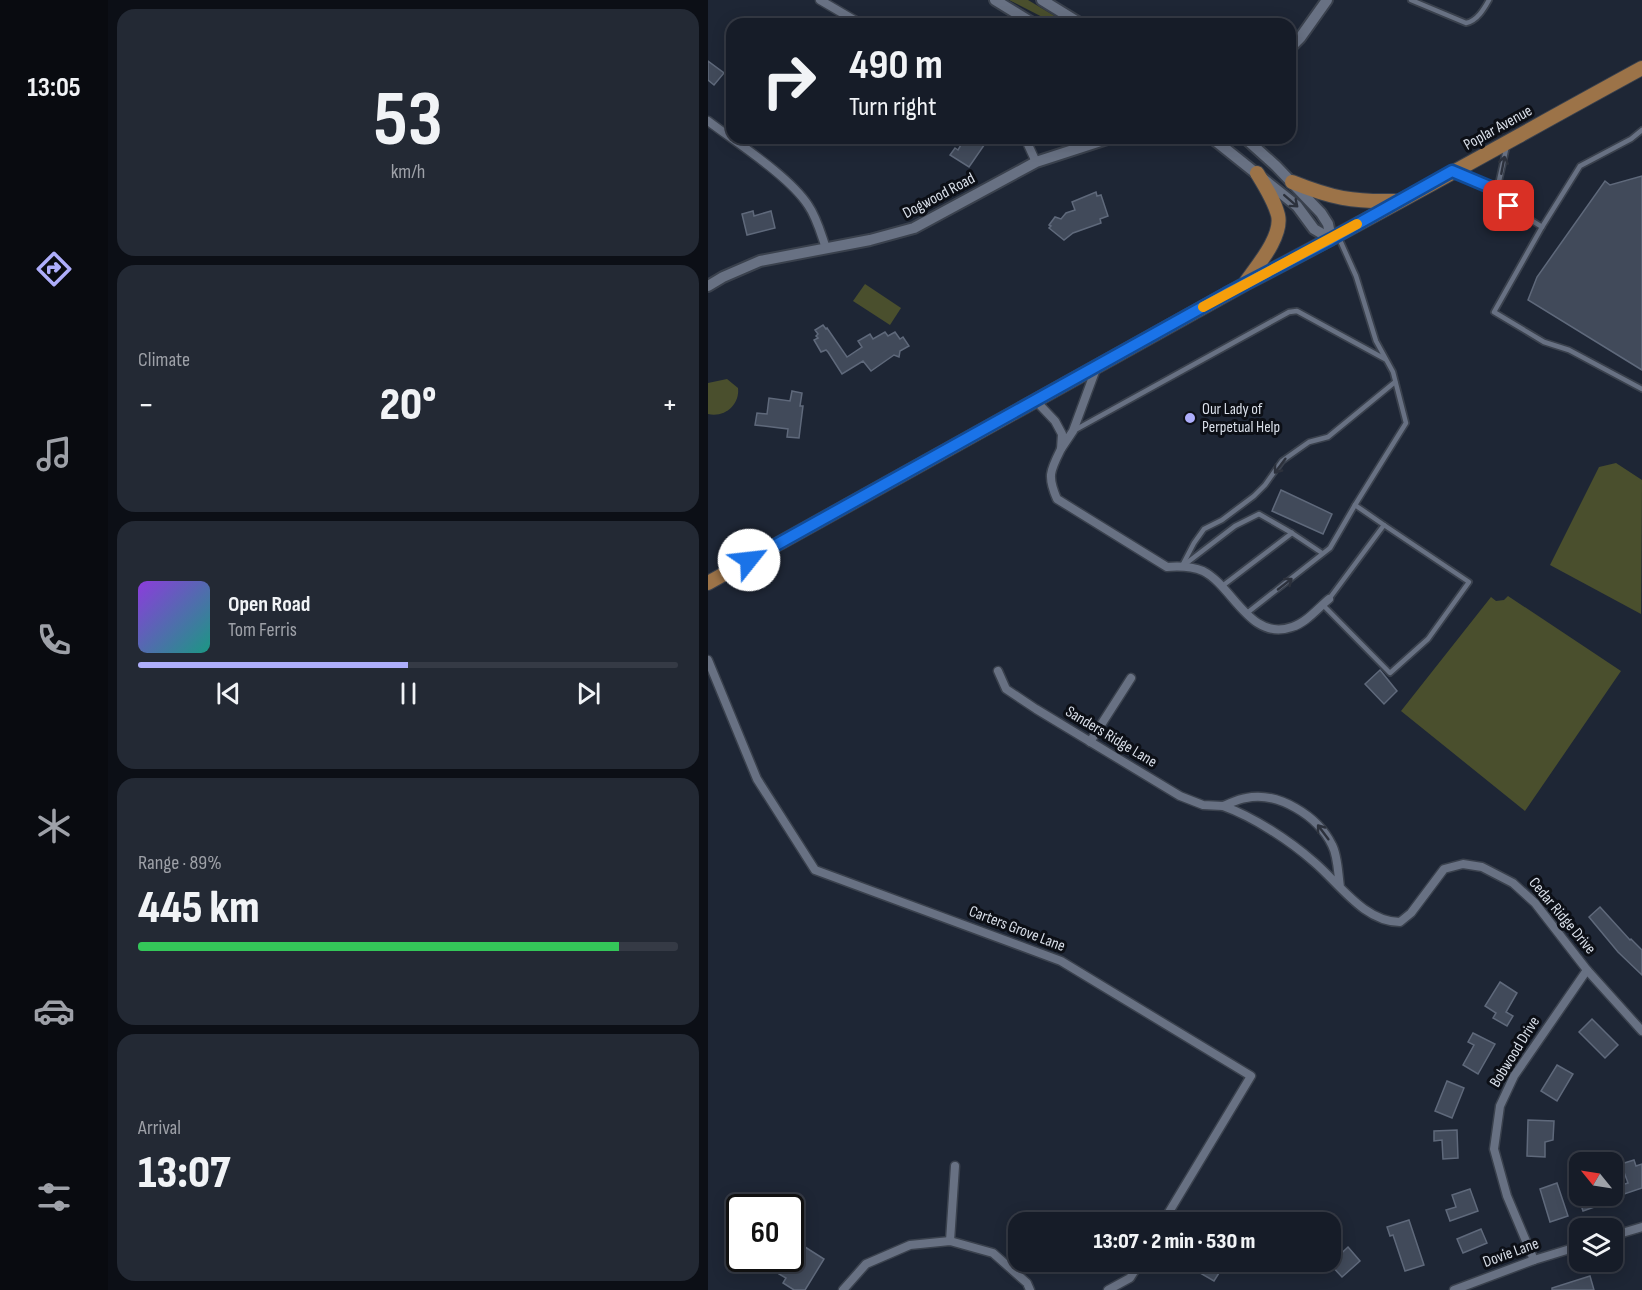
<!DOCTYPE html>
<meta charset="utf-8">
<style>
:root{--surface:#161c28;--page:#232934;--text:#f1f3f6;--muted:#9ea1a8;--line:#353a45;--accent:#aeaefb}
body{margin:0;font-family:"Sofia Sans Condensed",sans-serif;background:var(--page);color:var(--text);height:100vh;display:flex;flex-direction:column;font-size:22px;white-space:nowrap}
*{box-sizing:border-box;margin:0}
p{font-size:20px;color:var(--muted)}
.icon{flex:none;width:33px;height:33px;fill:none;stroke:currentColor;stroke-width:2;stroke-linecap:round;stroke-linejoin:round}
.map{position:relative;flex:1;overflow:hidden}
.details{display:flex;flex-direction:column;gap:9px;padding:9px;background:#0c0f16;width:600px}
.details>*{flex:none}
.top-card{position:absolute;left:18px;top:18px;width:570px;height:126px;border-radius:18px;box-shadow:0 3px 15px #0003,0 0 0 2px var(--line);background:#161c28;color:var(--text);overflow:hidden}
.needle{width:39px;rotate:300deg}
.fabs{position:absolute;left:861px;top:1152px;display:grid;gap:12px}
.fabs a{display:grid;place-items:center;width:54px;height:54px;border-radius:12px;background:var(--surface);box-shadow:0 3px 15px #0003,0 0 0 2px var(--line);font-size:30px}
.speed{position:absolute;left:18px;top:1194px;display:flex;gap:12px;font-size:30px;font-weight:700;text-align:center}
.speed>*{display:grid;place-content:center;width:78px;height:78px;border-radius:50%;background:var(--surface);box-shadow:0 3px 15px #0003,0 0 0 2px var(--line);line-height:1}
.speed .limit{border:3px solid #111;border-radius:9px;background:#fff;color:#111}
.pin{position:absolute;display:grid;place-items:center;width:51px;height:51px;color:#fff;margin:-26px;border-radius:12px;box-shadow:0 3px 9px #0006}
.me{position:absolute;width:66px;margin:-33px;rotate:61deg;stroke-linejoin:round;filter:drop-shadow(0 0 4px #0008)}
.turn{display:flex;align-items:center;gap:21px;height:126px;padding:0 24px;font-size:27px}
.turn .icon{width:78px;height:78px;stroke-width:2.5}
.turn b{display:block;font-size:42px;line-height:51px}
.big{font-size:45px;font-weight:800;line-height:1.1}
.details .tile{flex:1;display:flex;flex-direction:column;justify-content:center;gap:9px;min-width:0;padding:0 21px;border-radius:18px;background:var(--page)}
.details .dial{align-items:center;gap:0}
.dial b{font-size:78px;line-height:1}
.song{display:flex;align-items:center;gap:18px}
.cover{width:72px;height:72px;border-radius:9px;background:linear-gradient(135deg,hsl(270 70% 55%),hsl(170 70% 35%))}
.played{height:6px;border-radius:3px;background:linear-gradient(90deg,var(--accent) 50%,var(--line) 50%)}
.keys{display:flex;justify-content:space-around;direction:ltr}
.heat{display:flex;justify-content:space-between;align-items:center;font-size:33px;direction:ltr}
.charge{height:9px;border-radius:4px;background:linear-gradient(90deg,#34c759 89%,var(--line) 0)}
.trip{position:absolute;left:300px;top:1212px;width:333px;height:60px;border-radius:18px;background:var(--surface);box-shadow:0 3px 15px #0003,0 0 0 2px var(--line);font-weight:800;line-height:60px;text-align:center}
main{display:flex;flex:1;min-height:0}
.dock{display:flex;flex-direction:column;width:108px;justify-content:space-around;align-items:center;background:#090b10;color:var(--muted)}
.dock .icon{width:42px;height:42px}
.dock .current{color:var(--accent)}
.dock b{font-size:27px;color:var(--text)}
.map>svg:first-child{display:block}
.green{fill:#4a4f2d}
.building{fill:#414a5a;stroke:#5f697b;stroke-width:1.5}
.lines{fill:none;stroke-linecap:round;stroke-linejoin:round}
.service-casing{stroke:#3a414d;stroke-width:8}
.minor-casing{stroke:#3a414d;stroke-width:11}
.tertiary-casing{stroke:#3a414d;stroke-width:14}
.primary-casing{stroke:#3a414d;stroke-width:16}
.service{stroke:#687183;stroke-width:4.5}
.minor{stroke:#687183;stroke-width:8}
.tertiary{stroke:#687183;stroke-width:10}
.primary{stroke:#9c7348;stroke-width:14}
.oneway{stroke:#2c313c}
.route-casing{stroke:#114b97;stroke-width:15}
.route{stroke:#1a73e8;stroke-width:10}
.slow{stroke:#f59e0b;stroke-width:10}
.poi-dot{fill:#aeaefb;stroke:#0c0f16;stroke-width:2}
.labels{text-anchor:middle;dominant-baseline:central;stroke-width:6;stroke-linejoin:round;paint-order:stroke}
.street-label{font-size:16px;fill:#d9dfe9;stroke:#0c0f16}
.poi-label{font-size:16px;fill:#d9dfe9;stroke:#0c0f16;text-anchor:start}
</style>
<main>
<nav class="dock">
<b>13:05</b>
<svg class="icon current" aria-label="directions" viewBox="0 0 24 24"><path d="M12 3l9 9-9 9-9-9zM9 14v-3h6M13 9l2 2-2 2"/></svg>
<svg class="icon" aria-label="music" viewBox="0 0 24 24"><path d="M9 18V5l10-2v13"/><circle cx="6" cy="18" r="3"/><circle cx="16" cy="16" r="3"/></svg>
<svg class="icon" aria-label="phone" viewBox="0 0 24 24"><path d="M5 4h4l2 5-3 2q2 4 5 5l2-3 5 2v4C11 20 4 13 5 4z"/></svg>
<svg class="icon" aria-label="climate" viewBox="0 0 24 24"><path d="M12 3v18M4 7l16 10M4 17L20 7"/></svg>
<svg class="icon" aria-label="car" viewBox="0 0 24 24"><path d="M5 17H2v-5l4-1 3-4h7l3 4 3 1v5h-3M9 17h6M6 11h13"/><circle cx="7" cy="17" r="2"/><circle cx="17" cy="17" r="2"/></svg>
<svg class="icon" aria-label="filters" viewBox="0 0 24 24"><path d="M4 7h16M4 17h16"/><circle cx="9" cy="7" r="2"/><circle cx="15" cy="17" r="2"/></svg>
</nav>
<section class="details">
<div class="tile dial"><b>53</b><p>km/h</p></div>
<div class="tile"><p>Climate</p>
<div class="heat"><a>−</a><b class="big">20°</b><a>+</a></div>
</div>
<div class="tile">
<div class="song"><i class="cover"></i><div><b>Open Road</b><p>Tom Ferris</p></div></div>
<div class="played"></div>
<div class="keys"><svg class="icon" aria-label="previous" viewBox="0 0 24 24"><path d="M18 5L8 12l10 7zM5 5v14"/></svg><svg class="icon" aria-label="pause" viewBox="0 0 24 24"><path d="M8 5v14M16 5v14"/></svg><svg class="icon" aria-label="next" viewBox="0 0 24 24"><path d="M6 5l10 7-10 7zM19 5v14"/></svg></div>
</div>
<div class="tile"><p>Range · 89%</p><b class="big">445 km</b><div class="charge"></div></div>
<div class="tile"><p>Arrival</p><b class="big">13:07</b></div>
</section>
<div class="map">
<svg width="934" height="1290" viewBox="0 0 934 1290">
<rect width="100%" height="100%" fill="#1e2635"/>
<!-- green -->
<g class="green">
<polygon points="301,0 320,0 360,24 348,24"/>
<polygon points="157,284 193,308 182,325 145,301"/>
<path d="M19 379 30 388C32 405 16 418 0 414V383Z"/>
<polygon points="908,463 934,480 933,614 842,565 891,467"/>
<polygon points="800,596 913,671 817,811 693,711 783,597 788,601 796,600"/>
</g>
<!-- building -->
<g class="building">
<polygon points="0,61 16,73 6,85 0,80"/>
<polygon points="257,138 281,138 261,167 242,155 247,148 250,150"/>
<polygon points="934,176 934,370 820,300 829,277 897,181 902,185"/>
<polygon points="388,192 389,196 393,195 400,216 392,219 393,223 365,233 356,240 341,228 343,226 341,225 347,217 353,219 358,213 367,210 364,202"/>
<polygon points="45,211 46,216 63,211 67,228 39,235 34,214"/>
<polygon points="115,325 118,329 119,328 139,357 154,347 150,341 162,334 165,339 177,332 180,336 187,332 192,339 195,337 201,346 192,351 191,357 186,355 163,371 155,361 134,374 120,352 118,350 113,352 106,340 110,338 108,336 110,334 107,330"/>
<polygon points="84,391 94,393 92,406 95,406 91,438 79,437 80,429 47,425 49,413 59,414 61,398 82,401"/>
<polygon points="573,490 624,514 615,534 564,511"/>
<polygon points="672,670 689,691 676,704 657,684"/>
<polygon points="892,907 922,940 923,939 934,950 934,975 910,952 881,917"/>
<polygon points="792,982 809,993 798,1012 805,1016 799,1026 785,1018 788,1013 777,1006"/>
<polygon points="884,1019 910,1045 897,1058 871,1032"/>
<polygon points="765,1033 787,1044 770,1074 755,1065 766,1045 760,1042"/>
<polygon points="849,1065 865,1074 849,1101 833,1091"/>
<polygon points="739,1081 756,1088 744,1118 727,1111"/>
<polygon points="820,1120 846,1121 845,1140 837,1142 837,1157 819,1156"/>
<polygon points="749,1130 750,1158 735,1159 734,1140 726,1141 726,1131"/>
<polygon points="926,1160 928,1166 934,1164 934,1188 913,1195 915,1197 875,1211 870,1196 904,1196 904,1174 910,1186 920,1183 913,1164"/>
<polygon points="849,1183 860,1216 842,1222 832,1189"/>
<polygon points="762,1189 770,1211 742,1221 738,1210 748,1207 744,1195"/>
<polygon points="701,1220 716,1265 697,1271 685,1235 682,1236 679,1227"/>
<polygon points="773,1229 779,1243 755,1253 749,1239"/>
<polygon points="97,1247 116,1259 97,1290 86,1290 75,1283 78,1278 71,1274 77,1264 84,1268"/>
<polygon points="640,1247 652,1261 634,1277 622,1264"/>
<polygon points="473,1262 518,1262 506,1281"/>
<polygon points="882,1276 886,1290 844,1290 844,1288"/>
</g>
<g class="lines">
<defs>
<g id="service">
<path d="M703 0 758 23C769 21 776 9 781 0"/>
<polyline points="934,130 923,139 872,166 834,227 786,312 836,342 861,350 934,389"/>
<polyline points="750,174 789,190 801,206 834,227"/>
<polyline points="789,190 799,145"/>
<polyline points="631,238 648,276 668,341 685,372 698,423 647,505 676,525"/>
<polyline points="367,430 581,312 589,311 677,359"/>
<polyline points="476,565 527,526 551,514 584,533 614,553"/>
<polyline points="474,566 486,543 496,529 514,520 546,496 557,485 574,461 601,442 620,437 687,382"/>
<polyline points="513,587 584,533"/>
<polyline points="615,605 682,673 720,639 761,582 676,525 621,599"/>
<polyline points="539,613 622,548 647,505"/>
</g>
<g id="minor">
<polyline points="112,0 153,24"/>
<path d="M0 121C29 143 81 176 100 205 109 218 113 234 118 248"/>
<polyline points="317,138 328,162"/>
<polyline points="327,400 347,421 354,434 353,449 365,431 389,366"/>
<path d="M353 449C342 471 339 476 349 499L459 567C472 566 483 566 495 571 525 586 542 642 584 627 598 623 610 608 621 599"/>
<polyline points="0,660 49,779 107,870 353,961 543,1076 455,1222"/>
<polyline points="290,671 298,689 328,709 472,796 495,805 515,806"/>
<polyline points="382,742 423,678"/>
<path d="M632 887C630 874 630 856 624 845 610 816 570 791 538 798 530 799 523 803 515 806 546 817 582 841 606 862 631 883 656 922 692 922L703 913 736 869 755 864 774 867 805 883 827 903 879 970 934 1031"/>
<polyline points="904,1236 934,1227"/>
<polyline points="242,1241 247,1166"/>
<polyline points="826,1260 799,1196 786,1149 792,1106 806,1076 879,970"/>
<polyline points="135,1290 158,1264 202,1245 242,1241 285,1253 319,1283 322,1290"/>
<polyline points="400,1290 422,1278 432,1262"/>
<polyline points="746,1290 826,1260 872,1246"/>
</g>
<g id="tertiary">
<polyline points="287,0 326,24"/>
<polyline points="334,0 373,24"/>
<polyline points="582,48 592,38 619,0"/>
<polyline points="504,138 589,206 606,229 623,239"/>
<polyline points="537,138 568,166 613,213 620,224 623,239"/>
<polyline points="0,286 15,277 52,261 162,240 206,228 328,162 402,138"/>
</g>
<g id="primary">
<path d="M584 182C624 198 644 202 687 201"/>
<path d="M538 282C549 266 575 236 570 215 566 200 557 186 549 173"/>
<path d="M0 583 537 284C671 215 802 140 934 68"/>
</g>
</defs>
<!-- service casing -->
<use href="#service" class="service-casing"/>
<!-- minor casing -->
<use href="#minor" class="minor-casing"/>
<!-- tertiary casing -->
<use href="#tertiary" class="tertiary-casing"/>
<!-- primary casing -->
<use href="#primary" class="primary-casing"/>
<!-- service -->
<use href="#service" class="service"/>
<!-- minor -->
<use href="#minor" class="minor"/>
<!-- tertiary -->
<use href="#tertiary" class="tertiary"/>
<!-- primary -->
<use href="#primary" class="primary"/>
</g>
<!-- one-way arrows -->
<defs><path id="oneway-shaft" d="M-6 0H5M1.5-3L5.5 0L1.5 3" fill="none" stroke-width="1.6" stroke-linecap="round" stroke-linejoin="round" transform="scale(1.5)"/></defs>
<g class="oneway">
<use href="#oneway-shaft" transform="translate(795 165) rotate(-79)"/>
<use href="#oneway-shaft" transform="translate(583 201) rotate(41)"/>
<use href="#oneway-shaft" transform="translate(572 466) rotate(127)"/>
<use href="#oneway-shaft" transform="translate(577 584) rotate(-38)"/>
<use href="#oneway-shaft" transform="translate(615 832) rotate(-127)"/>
</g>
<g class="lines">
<defs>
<polyline id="route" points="41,560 518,294 623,239 744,171 789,190 801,206"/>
</defs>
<!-- route casing -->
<use href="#route" class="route-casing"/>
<!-- route -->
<use href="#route" class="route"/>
<!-- slow -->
<polyline class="slow" points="495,307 649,224"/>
</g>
<!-- markers -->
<circle class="poi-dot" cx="482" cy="418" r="6"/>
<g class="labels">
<!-- street labels -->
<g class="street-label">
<text transform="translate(790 128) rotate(-29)">Poplar Avenue</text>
<text transform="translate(231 196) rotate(-28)">Dogwood Road</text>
<text transform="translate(403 737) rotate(31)">Sanders Ridge Lane</text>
<text transform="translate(854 916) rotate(50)">Cedar Ridge Drive</text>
<text transform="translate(309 929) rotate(21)">Carters Grove Lane</text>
<text transform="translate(807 1052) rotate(-58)">Bobwood Drive</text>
<text transform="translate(803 1253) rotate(-20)">Dovie Lane</text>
</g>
<!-- poi labels -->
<g class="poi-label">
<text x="494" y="409">Our Lady of<tspan x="494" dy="18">Perpetual Help</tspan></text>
</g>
</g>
</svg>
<div class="fabs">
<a><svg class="needle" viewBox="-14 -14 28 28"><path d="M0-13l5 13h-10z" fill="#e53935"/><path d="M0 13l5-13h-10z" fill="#9ea1a8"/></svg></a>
<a><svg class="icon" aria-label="layers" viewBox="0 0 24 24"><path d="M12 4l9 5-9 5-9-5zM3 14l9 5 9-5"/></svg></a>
</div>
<div class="speed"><div class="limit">60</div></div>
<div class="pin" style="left:801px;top:206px;background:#d93025"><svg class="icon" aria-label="arrive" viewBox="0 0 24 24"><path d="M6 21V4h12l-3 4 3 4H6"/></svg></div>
<svg class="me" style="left:41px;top:560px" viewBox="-20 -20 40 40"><circle r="19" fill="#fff"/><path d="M0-13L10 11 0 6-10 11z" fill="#1a73e8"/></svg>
<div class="trip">13:07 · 2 min · 530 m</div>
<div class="top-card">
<div class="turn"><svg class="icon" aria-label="right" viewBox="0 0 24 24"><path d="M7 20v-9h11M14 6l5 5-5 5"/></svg><div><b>490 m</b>Turn right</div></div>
</div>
</div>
</main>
